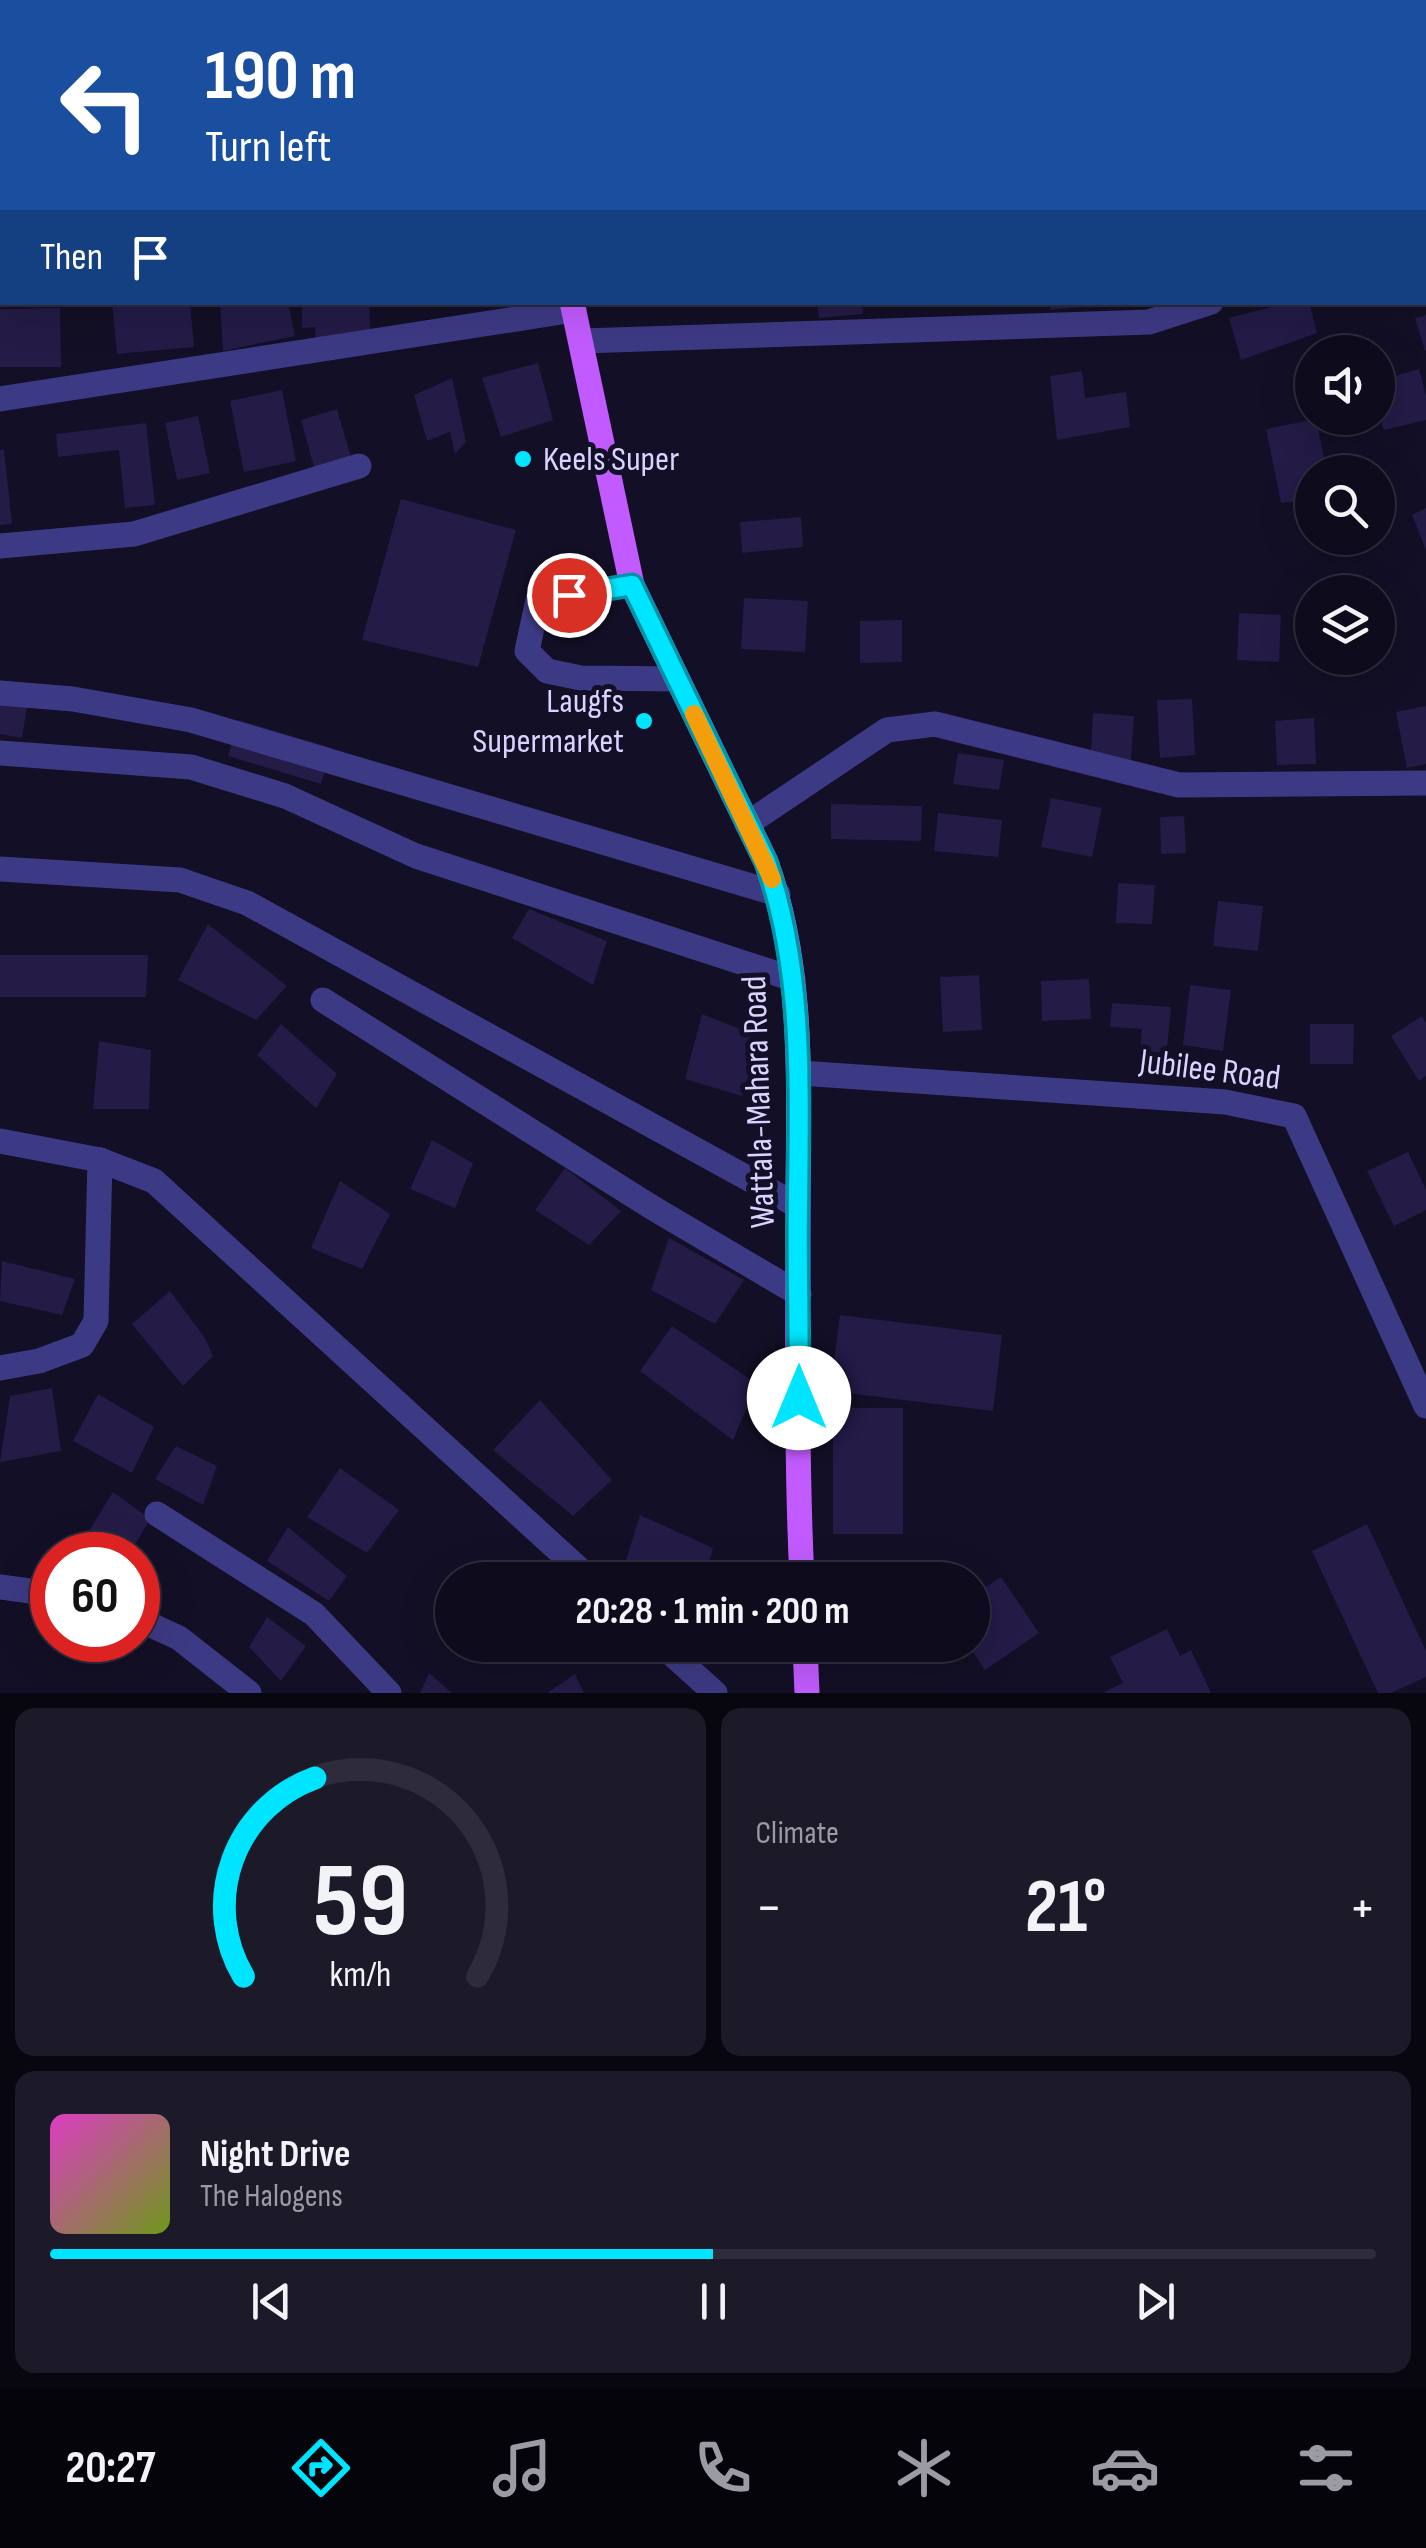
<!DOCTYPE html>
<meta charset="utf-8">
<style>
:root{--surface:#0e0b1c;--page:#1c1929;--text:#f1f3f6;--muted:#9b9ba3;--line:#2e2b3b;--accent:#00e5ff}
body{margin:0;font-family:"Sofia Sans Condensed",sans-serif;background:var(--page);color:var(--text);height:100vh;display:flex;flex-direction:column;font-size:38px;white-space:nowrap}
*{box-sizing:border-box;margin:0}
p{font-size:32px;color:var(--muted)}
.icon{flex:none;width:55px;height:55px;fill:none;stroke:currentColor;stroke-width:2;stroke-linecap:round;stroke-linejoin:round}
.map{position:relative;height:1693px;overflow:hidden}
.side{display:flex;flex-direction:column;gap:15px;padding:15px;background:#08060f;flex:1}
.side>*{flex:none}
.top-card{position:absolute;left:0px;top:0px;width:1428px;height:305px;box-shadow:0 10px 40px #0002,0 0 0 2px var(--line);background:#1a4fa0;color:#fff;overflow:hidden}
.fabs{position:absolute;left:1295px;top:335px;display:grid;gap:20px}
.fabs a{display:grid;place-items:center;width:100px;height:100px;border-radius:50%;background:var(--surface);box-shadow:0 10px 40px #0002,0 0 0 2px var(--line);font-size:50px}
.speed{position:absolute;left:30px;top:1532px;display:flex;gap:20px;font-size:50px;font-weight:700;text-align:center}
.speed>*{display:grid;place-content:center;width:130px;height:130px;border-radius:50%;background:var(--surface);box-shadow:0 10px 40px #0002,0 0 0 2px var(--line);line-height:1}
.speed .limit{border:15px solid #d22;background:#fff;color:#111}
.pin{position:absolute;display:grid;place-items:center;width:85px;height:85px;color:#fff;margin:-42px;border:5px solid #fff;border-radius:50%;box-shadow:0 2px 10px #0007}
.me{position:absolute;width:110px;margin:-55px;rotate:0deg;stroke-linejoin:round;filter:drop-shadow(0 0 8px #0008)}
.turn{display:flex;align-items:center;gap:35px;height:210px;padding:0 40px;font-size:45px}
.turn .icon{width:130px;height:130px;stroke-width:2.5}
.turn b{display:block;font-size:70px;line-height:85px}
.then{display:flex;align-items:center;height:95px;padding:0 40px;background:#0003;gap:20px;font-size:38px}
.big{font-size:75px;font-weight:700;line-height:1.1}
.side .tile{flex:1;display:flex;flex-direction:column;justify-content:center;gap:15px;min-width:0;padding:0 35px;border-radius:20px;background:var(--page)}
.side .dial{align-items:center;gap:0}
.dial svg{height:260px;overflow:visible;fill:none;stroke:var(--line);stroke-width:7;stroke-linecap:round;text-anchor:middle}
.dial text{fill:var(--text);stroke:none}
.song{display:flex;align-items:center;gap:30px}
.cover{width:120px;height:120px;border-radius:15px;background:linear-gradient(135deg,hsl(310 70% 55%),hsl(80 70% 35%))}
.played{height:10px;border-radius:5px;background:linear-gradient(90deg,var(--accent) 50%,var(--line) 50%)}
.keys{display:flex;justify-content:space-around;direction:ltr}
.heat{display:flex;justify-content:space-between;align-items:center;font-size:55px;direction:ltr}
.side .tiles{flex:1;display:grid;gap:15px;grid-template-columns:1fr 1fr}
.tile:last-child{grid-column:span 2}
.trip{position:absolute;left:435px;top:1562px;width:555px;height:100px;border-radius:50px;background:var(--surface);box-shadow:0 10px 40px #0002,0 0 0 2px var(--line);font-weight:700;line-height:100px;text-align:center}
.tab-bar{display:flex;height:160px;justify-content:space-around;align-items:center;background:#06040b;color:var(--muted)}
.tab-bar .icon{width:70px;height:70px}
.tab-bar .current{color:var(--accent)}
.tab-bar b{font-size:45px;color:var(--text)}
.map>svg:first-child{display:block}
.building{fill:#241b47}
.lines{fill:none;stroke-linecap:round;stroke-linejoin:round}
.minor{stroke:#3d3a85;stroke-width:25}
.major{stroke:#c25bff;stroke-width:25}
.route-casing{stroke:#0095a6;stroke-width:25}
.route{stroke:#00e5ff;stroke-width:18}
.slow{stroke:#f59e0b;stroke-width:18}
.poi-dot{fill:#00e5ff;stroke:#130f26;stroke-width:4}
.labels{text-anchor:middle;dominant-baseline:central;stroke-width:10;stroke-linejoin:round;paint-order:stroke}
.poi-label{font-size:35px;fill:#d9d4ff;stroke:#130f26;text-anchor:start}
.street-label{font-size:35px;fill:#d9d4ff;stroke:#130f26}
</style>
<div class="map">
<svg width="1426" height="1693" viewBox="0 0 1426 1693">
<rect width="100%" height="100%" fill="#130f26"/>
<!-- building -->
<g class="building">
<polygon points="112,302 190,302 194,347 117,354"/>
<polygon points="220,302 288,302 295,336 223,351"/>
<polygon points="302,302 369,302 371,343 316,347 315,327 302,328"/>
<polygon points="817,302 862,302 863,314 819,318"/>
<polygon points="1051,302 1100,302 1100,305 1050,310"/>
<polygon points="1291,302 1309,302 1317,333 1241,360 1229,318"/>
<polygon points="60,308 61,367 0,367 0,309"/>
<polygon points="1426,315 1426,350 1425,351 1415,318"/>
<polygon points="538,363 553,420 501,437 482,378"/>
<polygon points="1419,369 1426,396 1426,420 1384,430 1378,411 1378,381"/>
<polygon points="1082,371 1085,398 1126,392 1130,427 1057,440 1050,376"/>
<polygon points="452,378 466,442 455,454 450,432 427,441 414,395"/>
<polygon points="282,390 296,461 244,472 230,401"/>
<polygon points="337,409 352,461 315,471 301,420"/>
<polygon points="198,416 210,473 177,480 165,423"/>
<polygon points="1316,419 1327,472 1312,472 1312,499 1281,503 1266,429"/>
<polygon points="146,423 155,505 125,508 119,450 58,457 56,434"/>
<polygon points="4,449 12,524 0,525 0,450"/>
<polygon points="401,499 516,530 478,667 362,640"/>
<polygon points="1426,508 1426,550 1412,515"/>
<polygon points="801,517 803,547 742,553 740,522"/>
<polygon points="744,598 808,601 805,652 741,649"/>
<polygon points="1239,613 1281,615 1279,662 1237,660"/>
<polygon points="902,620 902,662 860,663 860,621"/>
<polygon points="1192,699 1195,755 1160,758 1157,700"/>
<polygon points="0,704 27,706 22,738 0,734"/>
<polygon points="1426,706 1426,764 1407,768 1396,712"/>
<polygon points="1093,713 1134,716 1130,772 1090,769"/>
<polygon points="1314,718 1316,764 1277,765 1275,721"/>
<polygon points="238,720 332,748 321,784 228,756"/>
<polygon points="958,753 1004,760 999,790 953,784"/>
<polygon points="1051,798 1102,808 1092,857 1041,847"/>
<polygon points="831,804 922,806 921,841 831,839"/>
<polygon points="938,813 1002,820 998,857 934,851"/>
<polygon points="1184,816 1186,853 1161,854 1160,817"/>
<polygon points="1118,883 1155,885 1152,924 1116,923"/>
<polygon points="1218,901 1263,906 1258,951 1213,946"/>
<polygon points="529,909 607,941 593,985 512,938"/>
<polygon points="208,924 287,986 256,1020 178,980"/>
<polygon points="0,955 148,955 146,997 0,997"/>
<polygon points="979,975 982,1030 943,1032 940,977"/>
<polygon points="1089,979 1091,1019 1042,1021 1041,981"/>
<polygon points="1190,985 1231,990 1223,1051 1183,1045"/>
<polygon points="1112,1003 1171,1007 1165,1069 1139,1067 1142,1029 1110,1027"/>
<polygon points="702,1014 765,1039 742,1096 685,1079"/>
<polygon points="1422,1016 1426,1023 1426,1076 1419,1081 1391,1036"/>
<polygon points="281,1024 337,1074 316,1108 257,1055"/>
<polygon points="1310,1024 1354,1024 1353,1064 1310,1064"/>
<polygon points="99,1041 151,1050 149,1109 93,1109"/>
<polygon points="432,1140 473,1163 455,1208 410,1189"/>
<polygon points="1408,1152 1426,1190 1426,1210 1394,1226 1367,1171"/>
<polygon points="565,1168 621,1211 589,1245 535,1210"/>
<polygon points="340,1181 390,1214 362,1269 311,1248"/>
<polygon points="669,1238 744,1280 715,1324 651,1290"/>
<polygon points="2,1261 75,1279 62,1315 0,1301"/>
<polygon points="170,1291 205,1338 213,1356 183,1386 132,1324"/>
<polygon points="840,1315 1002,1335 993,1411 830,1391"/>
<polygon points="672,1326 757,1384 733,1440 640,1371"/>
<polygon points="52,1388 61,1451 0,1462 10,1396"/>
<polygon points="98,1394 154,1427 132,1473 73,1441"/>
<polygon points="540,1400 612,1480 573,1516 493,1450"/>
<rect x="833" y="1408" width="70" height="126"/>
<polygon points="176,1446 217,1466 203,1505 155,1479"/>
<polygon points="340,1468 399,1510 367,1553 307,1517"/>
<polygon points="113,1492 150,1519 129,1555 109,1555 81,1544"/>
<polygon points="640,1515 713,1548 704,1580 620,1580"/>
<polygon points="1367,1524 1426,1651 1426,1677 1391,1693 1378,1693 1312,1551"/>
<polygon points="288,1527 347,1576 329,1601 267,1561"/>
<polygon points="1001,1577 1039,1633 985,1670 968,1645 972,1645 972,1596"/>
<polygon points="267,1617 306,1646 281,1681 249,1647"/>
<polygon points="1167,1629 1180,1656 1191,1650 1211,1693 1103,1693 1123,1683 1110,1657"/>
<polygon points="429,1673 452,1693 420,1693"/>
<polygon points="575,1674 584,1693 547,1693"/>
</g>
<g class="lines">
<!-- minor -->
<g class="minor">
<polyline points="1376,2 1385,0"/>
<polyline points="1425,61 1426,60"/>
<polyline points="1425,234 1426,233"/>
<polyline points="582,341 1149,322 1211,302"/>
<polyline points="0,399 574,310"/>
<polyline points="0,546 134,534 359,466"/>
<polyline points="632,585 538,600 527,651 547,671 581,678 677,679"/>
<polyline points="0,693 73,699 191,720 778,894"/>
<polyline points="0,753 191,767 285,796 416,856 793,979"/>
<polyline points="747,824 887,730 935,724 1179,785 1426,783"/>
<polyline points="0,869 180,880 247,903 798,1206"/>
<polyline points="323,1000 653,1208 799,1294"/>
<polyline points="800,1073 1225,1102 1294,1116 1426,1406"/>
<polyline points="0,1141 100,1160 154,1181 591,1580"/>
<polyline points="0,1368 39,1361 82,1345 96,1321 100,1160"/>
<polyline points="157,1514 314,1614 389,1693"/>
<polyline points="0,1587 52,1594"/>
<polyline points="138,1619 179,1638 249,1693"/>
<polyline points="662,1645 715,1693"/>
</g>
<!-- major -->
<g class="major">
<polyline points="497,0 498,2"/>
<path d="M572 302 632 585 766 862C806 972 798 1092 798 1208 798 1332 796 1456 802 1580"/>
<polyline points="805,1645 807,1693"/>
</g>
</g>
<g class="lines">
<defs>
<path id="route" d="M569 595 632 585 766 862C804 970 799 1087 798 1201 797 1266 799 1333 799 1398"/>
</defs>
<!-- route casing -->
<use href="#route" class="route-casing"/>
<!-- route -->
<use href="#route" class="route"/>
<!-- slow -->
<polyline class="slow" points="694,714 772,879"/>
</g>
<!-- markers -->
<g class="poi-dot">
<circle cx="523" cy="459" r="10"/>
<circle cx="644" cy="721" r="10"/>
</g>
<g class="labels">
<!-- poi labels -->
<g class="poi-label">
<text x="543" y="459">Keels Super</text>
<text x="624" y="701" text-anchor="end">Laugfs<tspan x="624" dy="40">Supermarket</tspan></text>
</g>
<!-- street labels -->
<g class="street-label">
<text transform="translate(1210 1070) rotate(7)">Jubilee Road</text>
<text transform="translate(759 1102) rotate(-92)">Wattala-Mahara Road</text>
</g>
</g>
</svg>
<div class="fabs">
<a><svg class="icon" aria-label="sound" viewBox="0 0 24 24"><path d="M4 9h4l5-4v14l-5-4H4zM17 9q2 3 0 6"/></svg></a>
<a><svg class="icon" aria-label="search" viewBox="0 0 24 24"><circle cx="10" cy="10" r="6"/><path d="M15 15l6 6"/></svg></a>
<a><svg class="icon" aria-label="layers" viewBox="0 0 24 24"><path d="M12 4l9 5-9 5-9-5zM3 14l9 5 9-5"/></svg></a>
</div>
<div class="speed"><div class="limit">60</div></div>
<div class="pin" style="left:569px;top:595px;background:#d93025"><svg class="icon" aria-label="arrive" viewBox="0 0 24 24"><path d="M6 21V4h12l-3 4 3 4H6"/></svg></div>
<svg class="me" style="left:799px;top:1398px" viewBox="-20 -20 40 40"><circle r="19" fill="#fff"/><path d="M0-13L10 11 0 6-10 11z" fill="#00e5ff"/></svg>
<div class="trip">20:28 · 1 min · 200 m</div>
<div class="top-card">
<div class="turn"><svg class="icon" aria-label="left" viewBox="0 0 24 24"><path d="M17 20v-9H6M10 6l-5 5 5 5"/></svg><div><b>190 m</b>Turn left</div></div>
<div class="then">Then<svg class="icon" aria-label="arrive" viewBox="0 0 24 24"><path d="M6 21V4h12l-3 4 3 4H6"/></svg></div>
</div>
</div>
<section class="side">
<div class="tiles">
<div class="tile dial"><svg viewBox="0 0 100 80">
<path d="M14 69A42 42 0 1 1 86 69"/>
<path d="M14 69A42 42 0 0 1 36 8" stroke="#00e5ff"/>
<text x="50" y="56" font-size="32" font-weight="700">59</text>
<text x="50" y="72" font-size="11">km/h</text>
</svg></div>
<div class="tile"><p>Climate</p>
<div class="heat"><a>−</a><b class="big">21°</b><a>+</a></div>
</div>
<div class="tile">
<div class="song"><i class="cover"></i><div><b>Night Drive</b><p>The Halogens</p></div></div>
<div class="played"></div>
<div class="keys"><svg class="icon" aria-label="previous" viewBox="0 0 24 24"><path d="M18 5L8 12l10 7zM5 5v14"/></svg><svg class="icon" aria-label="pause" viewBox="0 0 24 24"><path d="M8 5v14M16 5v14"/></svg><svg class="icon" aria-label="next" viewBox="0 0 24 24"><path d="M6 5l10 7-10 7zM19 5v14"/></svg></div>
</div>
</div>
</section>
<nav class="tab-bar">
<b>20:27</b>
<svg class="icon current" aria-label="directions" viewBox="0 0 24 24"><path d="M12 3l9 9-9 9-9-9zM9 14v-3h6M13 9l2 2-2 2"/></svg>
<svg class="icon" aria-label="music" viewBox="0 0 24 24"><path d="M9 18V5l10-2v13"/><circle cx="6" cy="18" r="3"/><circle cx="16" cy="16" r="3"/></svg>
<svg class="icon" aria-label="phone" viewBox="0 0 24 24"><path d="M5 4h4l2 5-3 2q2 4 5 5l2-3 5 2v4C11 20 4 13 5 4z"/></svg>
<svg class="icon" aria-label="climate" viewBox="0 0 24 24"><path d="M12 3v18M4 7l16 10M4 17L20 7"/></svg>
<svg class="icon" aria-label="car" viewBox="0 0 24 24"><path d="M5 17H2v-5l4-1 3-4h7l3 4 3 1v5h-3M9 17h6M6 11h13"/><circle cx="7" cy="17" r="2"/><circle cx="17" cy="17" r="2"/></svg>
<svg class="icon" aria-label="filters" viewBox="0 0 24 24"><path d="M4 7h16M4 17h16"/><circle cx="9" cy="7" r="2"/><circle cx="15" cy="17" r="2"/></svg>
</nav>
